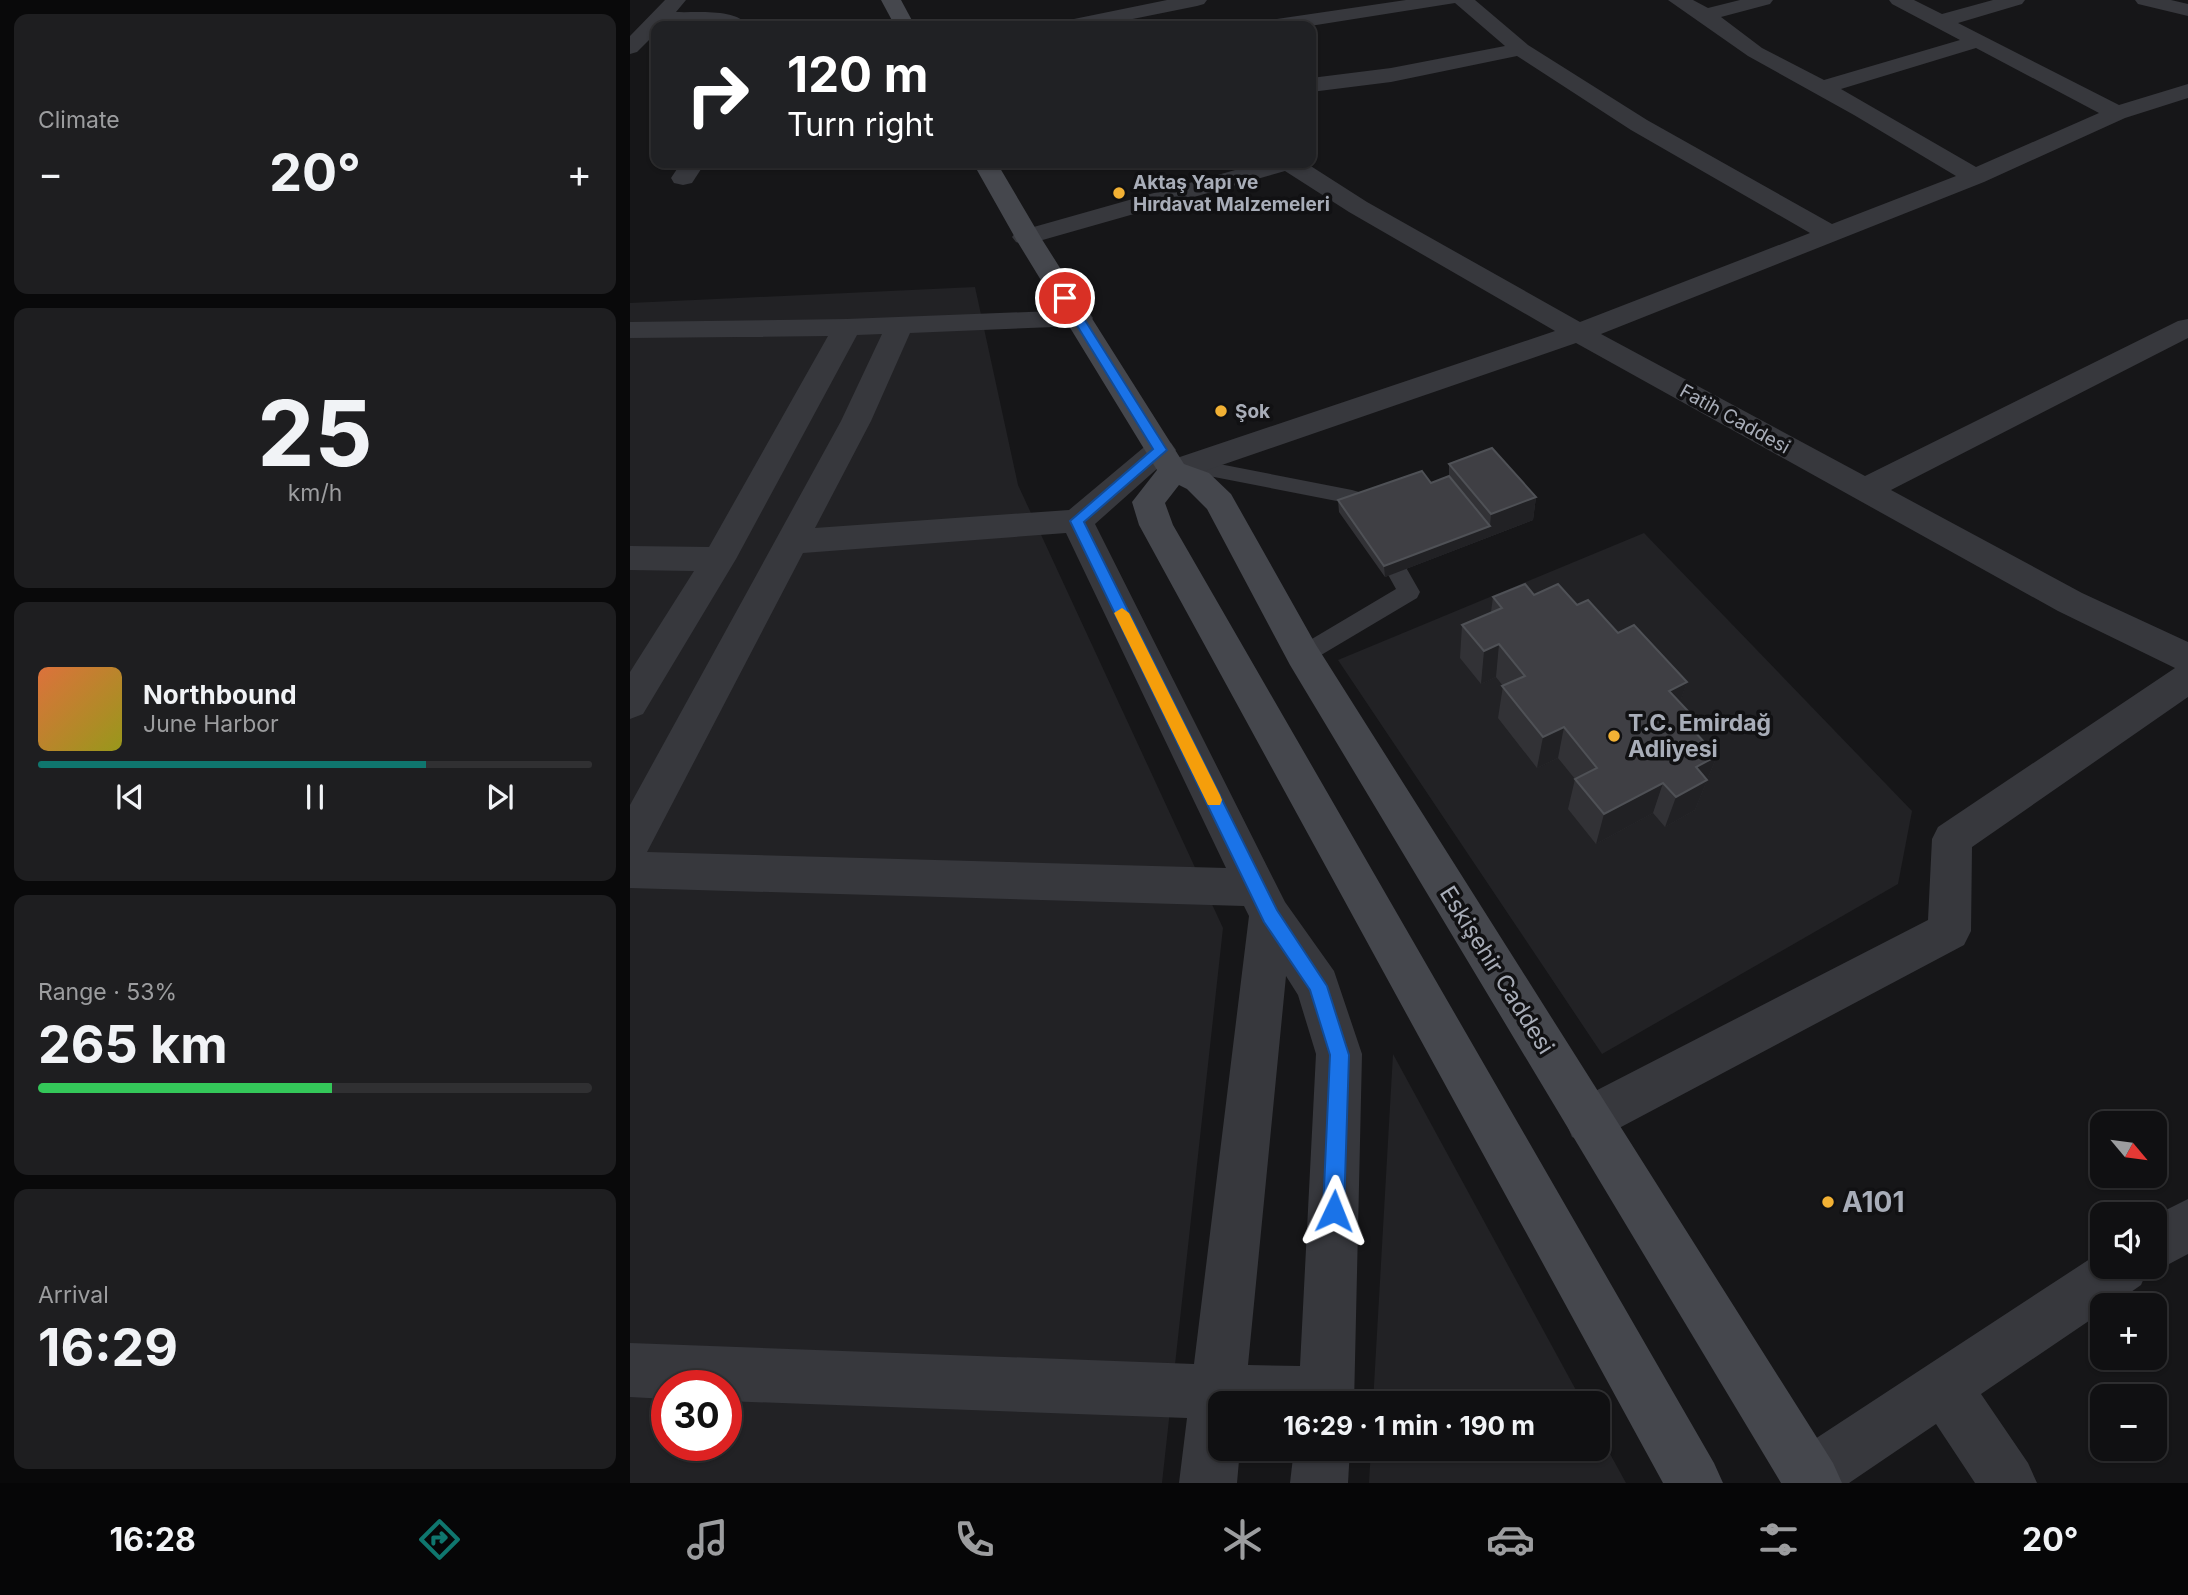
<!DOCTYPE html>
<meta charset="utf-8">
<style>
:root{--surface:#101012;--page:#1e1e20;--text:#f1f3f6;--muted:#9c9d9f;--line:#303032;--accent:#0f766e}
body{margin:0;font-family:Inter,sans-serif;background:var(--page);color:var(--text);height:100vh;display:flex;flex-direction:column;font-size:26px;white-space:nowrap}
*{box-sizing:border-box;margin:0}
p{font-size:23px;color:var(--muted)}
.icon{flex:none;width:38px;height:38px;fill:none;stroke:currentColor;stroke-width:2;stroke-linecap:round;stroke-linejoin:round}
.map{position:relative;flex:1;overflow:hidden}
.side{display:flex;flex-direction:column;gap:14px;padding:14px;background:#09090a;width:630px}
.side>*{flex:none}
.hud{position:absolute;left:21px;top:21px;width:665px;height:147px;border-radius:14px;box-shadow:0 2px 5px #0004,0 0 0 2px var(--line);background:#202124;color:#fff;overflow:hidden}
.needle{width:46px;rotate:119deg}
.fabs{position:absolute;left:1460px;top:1111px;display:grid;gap:14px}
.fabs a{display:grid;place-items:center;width:77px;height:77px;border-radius:14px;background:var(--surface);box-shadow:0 2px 5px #0004,0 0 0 2px var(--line);font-size:35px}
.speed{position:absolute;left:21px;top:1370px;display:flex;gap:14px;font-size:35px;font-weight:700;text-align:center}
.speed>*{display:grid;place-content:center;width:91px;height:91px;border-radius:50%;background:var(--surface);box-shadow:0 2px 5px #0004,0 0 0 2px var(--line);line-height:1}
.speed .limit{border:10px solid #d22;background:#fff;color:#111}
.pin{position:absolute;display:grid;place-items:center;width:60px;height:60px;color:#fff;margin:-30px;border:4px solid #fff;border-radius:50%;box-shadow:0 2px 7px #0007}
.me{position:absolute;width:77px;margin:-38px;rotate:2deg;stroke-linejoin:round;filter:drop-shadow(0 0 5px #0008)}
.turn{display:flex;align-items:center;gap:24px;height:147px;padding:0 21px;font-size:32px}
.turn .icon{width:91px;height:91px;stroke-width:2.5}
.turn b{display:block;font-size:49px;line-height:60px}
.big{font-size:52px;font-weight:700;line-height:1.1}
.side .card{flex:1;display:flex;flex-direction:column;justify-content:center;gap:10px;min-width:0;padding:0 24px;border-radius:14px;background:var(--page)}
.side .dial{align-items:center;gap:0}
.dial b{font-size:91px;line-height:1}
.song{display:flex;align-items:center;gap:21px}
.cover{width:84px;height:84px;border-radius:10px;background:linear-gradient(135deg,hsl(20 70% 55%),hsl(60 70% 35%))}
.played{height:7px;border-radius:4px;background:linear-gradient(90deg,var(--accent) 70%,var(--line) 70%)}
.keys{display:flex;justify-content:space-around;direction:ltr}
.heat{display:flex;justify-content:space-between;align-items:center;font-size:38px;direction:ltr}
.charge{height:10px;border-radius:5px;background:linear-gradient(90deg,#34c759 53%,var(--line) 0)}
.trip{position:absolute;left:578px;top:1391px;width:402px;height:70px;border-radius:14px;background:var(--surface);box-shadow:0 2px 5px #0004,0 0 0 2px var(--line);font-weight:700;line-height:70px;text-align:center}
.tabs{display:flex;height:112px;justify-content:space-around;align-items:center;background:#060607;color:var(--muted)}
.tabs .icon{width:49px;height:49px}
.tabs .on{color:var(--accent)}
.tabs b{font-size:32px;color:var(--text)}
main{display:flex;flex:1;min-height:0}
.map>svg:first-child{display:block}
.built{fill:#222225;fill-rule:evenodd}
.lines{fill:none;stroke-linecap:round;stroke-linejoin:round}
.service{fill:#37383d;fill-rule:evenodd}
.minor{fill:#37383d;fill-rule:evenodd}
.secondary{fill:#45474d;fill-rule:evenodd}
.wall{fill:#323236}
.shaded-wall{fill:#212124}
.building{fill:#3f3f44;stroke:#4f5156;stroke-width:2}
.route{fill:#1a73e8;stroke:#114b97;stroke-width:2}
.slow{fill:#f59e0b}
.poi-dot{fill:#f2b134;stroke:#111113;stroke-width:2.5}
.labels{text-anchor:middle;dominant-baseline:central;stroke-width:7;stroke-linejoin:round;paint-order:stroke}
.far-poi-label{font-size:19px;font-weight:bold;fill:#a8adb8;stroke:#111113;text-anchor:start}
.far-street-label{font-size:19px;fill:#a8adb8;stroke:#111113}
.poi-label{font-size:23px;font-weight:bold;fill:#a8adb8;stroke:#111113;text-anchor:start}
.street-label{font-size:23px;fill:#a8adb8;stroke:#111113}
.near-poi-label{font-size:28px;font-weight:bold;fill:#a8adb8;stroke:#111113;text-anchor:start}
</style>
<main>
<section class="side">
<div class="card"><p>Climate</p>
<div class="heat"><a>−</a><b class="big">20°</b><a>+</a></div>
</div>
<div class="card dial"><b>25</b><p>km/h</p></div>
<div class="card">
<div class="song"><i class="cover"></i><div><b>Northbound</b><p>June Harbor</p></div></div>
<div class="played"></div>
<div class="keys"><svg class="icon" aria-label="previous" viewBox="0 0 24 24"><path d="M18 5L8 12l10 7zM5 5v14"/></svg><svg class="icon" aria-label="pause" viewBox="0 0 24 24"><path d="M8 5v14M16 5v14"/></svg><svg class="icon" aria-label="next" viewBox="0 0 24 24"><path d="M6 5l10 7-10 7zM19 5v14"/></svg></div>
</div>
<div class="card"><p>Range · 53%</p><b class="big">265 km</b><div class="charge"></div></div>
<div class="card"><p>Arrival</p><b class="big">16:29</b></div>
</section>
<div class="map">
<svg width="1558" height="1483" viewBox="0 0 1558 1483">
<rect width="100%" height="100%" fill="#161618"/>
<!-- built -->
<g class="built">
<path d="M345 287 388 485 593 928 532 1483H0V303ZM37 1386H96V1446H37Z"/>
<polygon points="1014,533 1282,811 1268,884 972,1054 708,660"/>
<polygon points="763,1054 953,1403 743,1403"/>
<polygon points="968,1432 996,1483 739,1483 741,1449 968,1449"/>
</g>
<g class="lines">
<!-- service -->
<g class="service">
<polygon points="579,462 722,490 729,492 732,497 729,502 722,504 579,476 540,476 537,471 540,466"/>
<polygon points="762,554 770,557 790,592 787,598 681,661 673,664 665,661 661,655 665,649 766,589 751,562 754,557"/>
</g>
<!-- minor -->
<g class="minor">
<path d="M35 0H56L46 12C67 13 105 8 119 26L35 23 26 26V33L7 52 0 54V36Z"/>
<polygon points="537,0 577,0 574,4 567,6 468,26 429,26 432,22 439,20"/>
<path d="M776 0H845L898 45 1017 120 1202 224 1326 176 1224 115 1118 56 1038 0H1063L1078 8 1110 0H1143L1140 4 1091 17 1132 48 1194 80 1330 40 1262 4 1259 0H1284L1312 14 1363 0H1395L1392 4 1328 23 1489 105 1558 84V98L1495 118 1354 182 971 334 1235 476 1548 321 1558 319V338L1261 490 1452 593 1558 642V697L1342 847 1341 931 1334 945 959 1144 942 1137 935 1120 942 1103 1298 920 1302 839 1308 827 1545 668 1428 611 946 343 554 478 543 482 532 478 527 471 529 467 465 524 655 902 704 971 732 1054 724 1404H590V1449H610L607 1483H549L557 1418 96 1401V1386H37V1399L0 1397V1343L564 1364 619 916 614 906 0 888V805L211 421 252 334 227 335 106 559 13 714 0 719V672L64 571 0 570V546L79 547 198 336 0 338V322L217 319 449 310 459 312 463 318 459 324 449 326 280 333 241 421 185 528 439 510 519 443 530 440 541 443 546 450 535 462 925 331 719 212 655 171 395 245 386 242 382 237 386 232 630 163H676L737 202 950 322 1180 233 1001 130 887 56 761 82 681 92V78L761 68 875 46 825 3 680 26H630L633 22 640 20ZM1346 48 1469 113 1346 167 1211 89ZM436 533 596 868 17 852 173 553ZM656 976 668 995 686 1054 670 1366 618 1365Z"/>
<polygon points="1505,0 1541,0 1558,4 1558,16 1508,4"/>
<polygon points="51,163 75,163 62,183 53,185 44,183 41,178"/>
<polygon points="1558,1199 1558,1254 1524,1272 1518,1269 1511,1285 1481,1306 1472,1306 1472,1312 1351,1394 1398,1463 1407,1483 1345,1483 1306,1424 1219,1483 1153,1483 1151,1476 1159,1456 1472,1251 1472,1267 1524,1267 1524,1216"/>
<polygon points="664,1449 720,1449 718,1483 660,1483"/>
</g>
<!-- secondary -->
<g class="secondary">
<polygon points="251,0 271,0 285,26 265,26"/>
<polygon points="343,163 367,163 413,241 554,464 579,473 601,494 686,645 1203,1463 1212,1483 1151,1483 660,665 577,509 557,489 549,485 535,503 543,525 1084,1463 1093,1483 1033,1483 509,525 502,502 527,470 387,241"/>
</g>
</g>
<!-- wall -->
<g class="wall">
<polygon points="819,464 906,497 903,520 755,577 709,512 708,500 801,483 819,476"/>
<polygon points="904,595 947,605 988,633 1057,682 1050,702 1069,737 1087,756 1065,810 1035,827 1023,813 966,844 938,809 945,779 928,758 907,768 868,718 873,686 866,677 851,684 830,658 832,625 861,612 863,597"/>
</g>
<!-- shaded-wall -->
<g class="shaded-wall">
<polygon points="906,497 903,520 755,577 754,566 860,526 861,514"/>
<polygon points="869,644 866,677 851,684 854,651"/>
<polygon points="1057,682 1046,714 1039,691"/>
<polygon points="934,727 928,758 907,768 913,737"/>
<polygon points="1073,727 1062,759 1064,731"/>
<polygon points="1087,756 1065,810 1035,827 1046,797 1066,767"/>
<polygon points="1033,783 1023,813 966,844 974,814"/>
</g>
<!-- building -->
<g class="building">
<polygon points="862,448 906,497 861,514 819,464"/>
<polygon points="792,471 801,483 819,476 860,526 754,566 708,500"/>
<polygon points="895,584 904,595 928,584 947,605 958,600 988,633 1004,625 1057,682 1039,691 1073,727 1064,731 1087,756 1066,767 1077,780 1046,797 1033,783 974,814 945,779 967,768 934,727 913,737 872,686 895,676 869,644 854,651 832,625 872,608 863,597"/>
</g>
<!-- route -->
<polygon class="route" points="435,295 441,298 537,450 454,522 647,910 697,986 719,1055 714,1211 711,1219 704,1222 696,1219 693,1211 700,1055 680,990 634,922 440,521 523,449 430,298"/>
<!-- slow -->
<polygon class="slow" points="492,608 499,613 590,795 592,800 590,805 578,805 484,613"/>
<!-- markers -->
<g class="poi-dot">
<circle cx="489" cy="193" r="7"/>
<circle cx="591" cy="411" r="7"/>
<circle cx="984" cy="736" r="7"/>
<circle cx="1198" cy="1202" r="7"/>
</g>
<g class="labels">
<!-- far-poi labels -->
<g class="far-poi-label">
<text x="503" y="182">Aktaş Yapı ve<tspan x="503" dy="22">Hırdavat Malzemeleri</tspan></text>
<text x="605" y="411">Şok</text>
</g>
<!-- far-street labels -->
<g class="far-street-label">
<text transform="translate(1105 419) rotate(29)">Fatih Caddesi</text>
</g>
<!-- poi labels -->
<g class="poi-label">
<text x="998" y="723">T.C. Emirdağ<tspan x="998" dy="26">Adliyesi</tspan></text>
</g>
<!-- street labels -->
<g class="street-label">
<text transform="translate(867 970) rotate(58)">Eskişehir Caddesi</text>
</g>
<!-- near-poi labels -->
<g class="near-poi-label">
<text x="1212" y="1202">A101</text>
</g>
</g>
</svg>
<div class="fabs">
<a><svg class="needle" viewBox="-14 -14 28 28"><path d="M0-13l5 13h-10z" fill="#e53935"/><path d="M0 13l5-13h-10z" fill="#9c9d9f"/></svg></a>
<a><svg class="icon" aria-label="sound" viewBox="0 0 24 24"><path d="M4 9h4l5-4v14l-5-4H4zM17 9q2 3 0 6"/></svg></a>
<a>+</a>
<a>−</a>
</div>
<div class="speed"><div class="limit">30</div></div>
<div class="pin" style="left:435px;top:298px;background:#d93025"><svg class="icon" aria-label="arrive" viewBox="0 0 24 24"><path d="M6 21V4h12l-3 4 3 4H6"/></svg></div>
<svg class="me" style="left:704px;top:1211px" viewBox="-20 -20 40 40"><path d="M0-17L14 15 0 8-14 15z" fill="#1a73e8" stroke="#fff" stroke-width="4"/></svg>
<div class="trip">16:29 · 1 min · 190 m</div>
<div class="hud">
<div class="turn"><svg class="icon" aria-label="right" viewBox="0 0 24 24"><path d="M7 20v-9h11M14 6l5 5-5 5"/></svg><div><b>120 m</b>Turn right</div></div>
</div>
</div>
</main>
<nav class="tabs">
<b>16:28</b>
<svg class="icon on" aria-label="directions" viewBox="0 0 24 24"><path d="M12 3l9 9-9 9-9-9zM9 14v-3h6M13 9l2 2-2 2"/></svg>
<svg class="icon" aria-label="music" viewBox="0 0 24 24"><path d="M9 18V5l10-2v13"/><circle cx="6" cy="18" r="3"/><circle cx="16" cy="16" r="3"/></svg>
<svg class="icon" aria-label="phone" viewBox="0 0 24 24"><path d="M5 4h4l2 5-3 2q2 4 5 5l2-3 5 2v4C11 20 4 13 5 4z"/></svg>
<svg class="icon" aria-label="climate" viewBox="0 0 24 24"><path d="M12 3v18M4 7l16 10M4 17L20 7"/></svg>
<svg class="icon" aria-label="car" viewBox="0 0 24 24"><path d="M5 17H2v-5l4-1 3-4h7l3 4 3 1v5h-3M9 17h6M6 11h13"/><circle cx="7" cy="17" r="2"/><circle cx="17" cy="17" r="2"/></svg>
<svg class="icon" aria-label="filters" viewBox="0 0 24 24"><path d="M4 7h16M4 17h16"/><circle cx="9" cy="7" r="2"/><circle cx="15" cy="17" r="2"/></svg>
<b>20°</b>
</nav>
